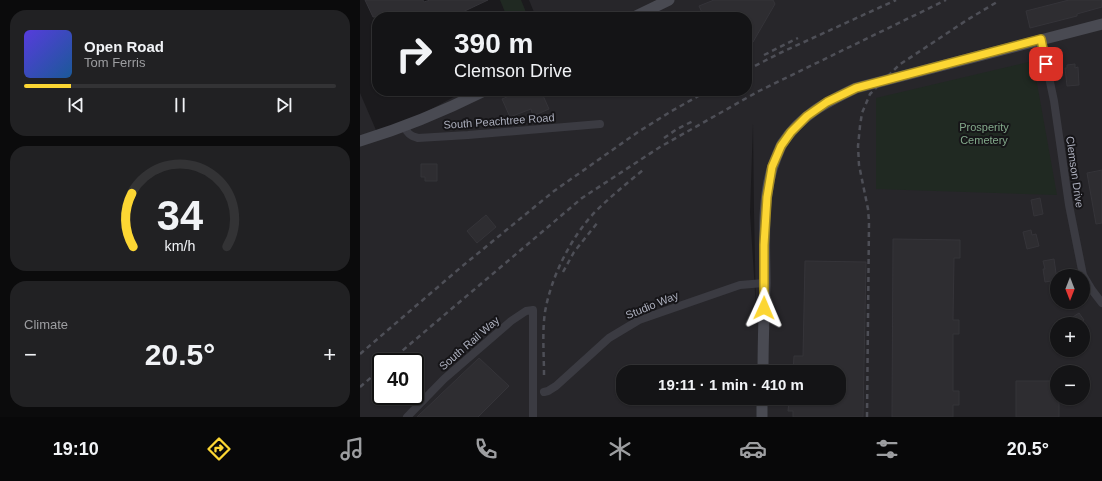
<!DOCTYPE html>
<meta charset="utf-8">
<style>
:root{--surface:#141416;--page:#212123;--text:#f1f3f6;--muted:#9d9ea1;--line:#333335;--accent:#fcd633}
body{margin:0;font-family:Helvetica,sans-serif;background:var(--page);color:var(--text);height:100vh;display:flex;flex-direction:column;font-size:15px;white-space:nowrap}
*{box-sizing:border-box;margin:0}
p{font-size:13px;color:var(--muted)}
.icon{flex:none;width:22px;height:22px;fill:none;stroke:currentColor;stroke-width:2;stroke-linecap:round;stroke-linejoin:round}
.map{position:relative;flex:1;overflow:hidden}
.details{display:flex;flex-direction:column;gap:10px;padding:10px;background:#0b0b0c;width:360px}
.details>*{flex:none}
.hud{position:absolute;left:12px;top:12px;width:380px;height:84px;border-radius:16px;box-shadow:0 1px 3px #0004,0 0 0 1px var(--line);background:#141416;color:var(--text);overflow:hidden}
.needle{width:26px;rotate:180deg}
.fabs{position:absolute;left:690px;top:269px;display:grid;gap:8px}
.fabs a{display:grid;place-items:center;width:40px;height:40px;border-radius:50%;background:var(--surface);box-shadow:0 1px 3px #0004,0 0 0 1px var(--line);font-size:20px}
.speed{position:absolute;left:12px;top:353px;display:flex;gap:8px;font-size:20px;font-weight:700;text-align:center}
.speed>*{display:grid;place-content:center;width:52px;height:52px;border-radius:50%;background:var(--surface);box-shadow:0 1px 3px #0004,0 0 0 1px var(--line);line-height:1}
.speed .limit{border:2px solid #111;border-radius:6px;background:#fff;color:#111}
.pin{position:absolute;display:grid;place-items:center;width:34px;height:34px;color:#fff;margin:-17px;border-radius:8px;box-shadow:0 2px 6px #0006}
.me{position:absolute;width:44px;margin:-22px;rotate:1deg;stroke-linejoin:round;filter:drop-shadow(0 0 3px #0008)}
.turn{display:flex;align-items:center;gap:14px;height:84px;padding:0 16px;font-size:18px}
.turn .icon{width:52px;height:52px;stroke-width:2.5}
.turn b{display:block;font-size:28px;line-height:34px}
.big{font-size:30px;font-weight:800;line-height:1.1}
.details .widget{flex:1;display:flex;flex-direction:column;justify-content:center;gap:6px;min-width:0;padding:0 14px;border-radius:16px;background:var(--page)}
.details .dial{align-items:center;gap:0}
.dial svg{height:104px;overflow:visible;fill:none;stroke:var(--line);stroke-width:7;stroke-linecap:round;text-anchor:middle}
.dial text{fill:var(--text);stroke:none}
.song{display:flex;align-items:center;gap:12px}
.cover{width:48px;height:48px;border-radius:6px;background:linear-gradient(135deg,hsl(250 70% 55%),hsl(210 70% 35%))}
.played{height:4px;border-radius:2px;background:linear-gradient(90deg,var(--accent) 15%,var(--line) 15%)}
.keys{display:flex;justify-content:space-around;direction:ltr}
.heat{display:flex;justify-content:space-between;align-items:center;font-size:22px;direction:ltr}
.trip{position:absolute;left:256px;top:365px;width:230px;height:40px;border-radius:16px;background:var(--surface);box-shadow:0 1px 3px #0004,0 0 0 1px var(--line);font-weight:800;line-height:40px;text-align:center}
.tabs{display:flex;height:64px;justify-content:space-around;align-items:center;background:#080809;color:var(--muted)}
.tabs .icon{width:28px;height:28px}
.tabs .current{color:var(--accent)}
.tabs b{font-size:18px;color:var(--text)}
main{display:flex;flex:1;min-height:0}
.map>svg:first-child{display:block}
.built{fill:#27262a;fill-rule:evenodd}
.green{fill:#202922}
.building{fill:#2e2d31;stroke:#353439}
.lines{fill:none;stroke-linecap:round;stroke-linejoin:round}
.street{stroke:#3b3b42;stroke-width:8}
.secondary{stroke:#494a52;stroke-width:11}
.rail{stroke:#4e4f57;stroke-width:2.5;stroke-dasharray:5 4;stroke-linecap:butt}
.route-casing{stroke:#a48b21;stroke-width:10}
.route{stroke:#fcd633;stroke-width:7}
.labels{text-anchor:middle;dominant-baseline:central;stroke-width:4;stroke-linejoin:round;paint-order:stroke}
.street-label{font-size:11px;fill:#acafbd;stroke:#161518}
.park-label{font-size:11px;fill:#83a98b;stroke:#161518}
</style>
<main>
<section class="details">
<div class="widget">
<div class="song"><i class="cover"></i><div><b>Open Road</b><p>Tom Ferris</p></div></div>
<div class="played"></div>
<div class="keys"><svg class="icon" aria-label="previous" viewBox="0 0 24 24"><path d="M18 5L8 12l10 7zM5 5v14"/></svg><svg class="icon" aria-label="pause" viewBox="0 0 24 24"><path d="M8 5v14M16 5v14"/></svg><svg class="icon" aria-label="next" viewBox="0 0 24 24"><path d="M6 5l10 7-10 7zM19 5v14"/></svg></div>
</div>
<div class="widget dial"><svg viewBox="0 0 100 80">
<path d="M14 69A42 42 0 1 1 86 69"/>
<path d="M14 69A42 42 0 0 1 13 28" stroke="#fcd633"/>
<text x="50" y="56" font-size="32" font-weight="700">34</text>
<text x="50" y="72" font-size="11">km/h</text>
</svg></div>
<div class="widget"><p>Climate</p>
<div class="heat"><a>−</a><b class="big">20.5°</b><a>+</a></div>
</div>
</section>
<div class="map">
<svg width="742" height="417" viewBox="0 0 742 417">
<rect width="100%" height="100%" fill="#1b1a1d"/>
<!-- built -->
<path class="built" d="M169 0H742V417H0V93L19 137 105 91H387V17H176ZM393 123 394 213 396 307 390 213ZM697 276H723V302H697ZM697 324H723V350H697ZM21 362H55V396H21ZM263 372H479V398H263ZM697 372H723V398H697Z"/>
<!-- green -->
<g class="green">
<polygon points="140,0 161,0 168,17 147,17"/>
<polygon points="673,61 697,195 516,189 516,98"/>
</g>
<!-- building -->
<g class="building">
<polygon points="5,0 63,0 64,2 70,0 128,0 92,17 13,17"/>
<polygon points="354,0 413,0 415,4 393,42 387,45 387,17 344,17 339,6"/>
<polygon points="709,0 742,0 742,7 717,14 717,16 670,28 666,11"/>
<polygon points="715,64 715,68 718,67 719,85 707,86 705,68 707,68 707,65"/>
<polygon points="161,91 181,91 189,109 173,116 171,109 150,117 142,99"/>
<polygon points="61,164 77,164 77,181 65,181 65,177 61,177"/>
<polygon points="742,170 742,223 736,224 727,173"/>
<polygon points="680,198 683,214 674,216 671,200"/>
<polygon points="126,215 136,227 117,243 107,231"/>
<polygon points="671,230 672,235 676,234 679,246 667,249 663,232"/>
<polygon points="533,239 600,240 600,258 594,258 593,320 599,320 599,334 593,334 593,391 599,391 599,405 593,405 593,417 532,417"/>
<polygon points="694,259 697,280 685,282 683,269 685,269 683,261"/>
<polygon points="445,261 506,262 503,417 433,417 433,411 428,411 429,402 433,402 433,398 479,398 479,372 433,372 434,356 443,356"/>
<polygon points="719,313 724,320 718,324 702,324"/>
<polygon points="119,358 149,386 118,417 57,417"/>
<polygon points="656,381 697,381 697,398 699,398 699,417 656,417"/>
</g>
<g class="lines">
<!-- street -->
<g class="street">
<polyline points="681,39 694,101 709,205 723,275 732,290 742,303"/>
<path d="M44 126C47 133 50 136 58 138L108 135 240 124"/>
<polyline points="184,392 188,391 196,386 249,338 279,320 380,285 405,283"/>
<polyline points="47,417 84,379 151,321 166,311 173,310 173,417"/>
</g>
<!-- secondary -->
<g class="secondary">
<polyline points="274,17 309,0"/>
<path d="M0 141C43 128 84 111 124 91"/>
<path d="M403 372C403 343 404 313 405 284 405 245 401 193 416 158 418 153 420 148 422 144 442 114 465 103 496 88L742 24"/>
<polyline points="402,417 402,398"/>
</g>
<!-- rail -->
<g class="rail">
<polyline points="404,55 438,38"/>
<polyline points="387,70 420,53 536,0"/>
<polyline points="304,138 317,129 333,121"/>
<polyline points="203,272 214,252 238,222"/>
<polyline points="0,354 100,268 194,191 278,132 310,112 347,91"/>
<polyline points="29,362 222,198 300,147 399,91 586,0"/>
<path d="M184 375C184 354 182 333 185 312 191 277 211 237 235 212 250 197 266 184 283 170"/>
<polyline points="0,387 21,369"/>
<polyline points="507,417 509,222 508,209 499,165 498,146 500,126 502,113 510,94 539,65 607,20 637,2"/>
</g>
</g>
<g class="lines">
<defs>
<polyline id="route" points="404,308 404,245 407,197 412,167 421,146 431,132 447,116 467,102 496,88 681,39 686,64"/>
</defs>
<!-- route casing -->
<use href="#route" class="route-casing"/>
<!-- route -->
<use href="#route" class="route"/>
</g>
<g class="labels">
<!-- street labels -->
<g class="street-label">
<text transform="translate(139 121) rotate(-4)">South Peachtree Road</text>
<text transform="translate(715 172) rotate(82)">Clemson Drive</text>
<text transform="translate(292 305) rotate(-22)">Studio Way</text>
<text transform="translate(109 343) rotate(-41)">South Rail Way</text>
</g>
<!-- park labels -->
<g class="park-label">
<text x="624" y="127">Prosperity<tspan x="624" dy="13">Cemetery</tspan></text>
</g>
</g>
</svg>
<div class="fabs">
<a><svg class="needle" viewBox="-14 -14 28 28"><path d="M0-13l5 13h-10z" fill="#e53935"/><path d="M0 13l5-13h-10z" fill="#9d9ea1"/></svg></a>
<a>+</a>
<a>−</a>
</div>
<div class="speed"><div class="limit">40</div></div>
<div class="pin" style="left:686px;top:64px;background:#d93025"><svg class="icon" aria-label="arrive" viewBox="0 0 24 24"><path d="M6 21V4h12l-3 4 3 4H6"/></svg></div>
<svg class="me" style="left:404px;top:308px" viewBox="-20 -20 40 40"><path d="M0-17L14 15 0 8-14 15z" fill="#fcd633" stroke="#fff" stroke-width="4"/></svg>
<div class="trip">19:11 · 1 min · 410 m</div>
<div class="hud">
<div class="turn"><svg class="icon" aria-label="right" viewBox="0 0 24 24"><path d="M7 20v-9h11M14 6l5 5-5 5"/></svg><div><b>390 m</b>Clemson Drive</div></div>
</div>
</div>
</main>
<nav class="tabs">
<b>19:10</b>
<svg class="icon current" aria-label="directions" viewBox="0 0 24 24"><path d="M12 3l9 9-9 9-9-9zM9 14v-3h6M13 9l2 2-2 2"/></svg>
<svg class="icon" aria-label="music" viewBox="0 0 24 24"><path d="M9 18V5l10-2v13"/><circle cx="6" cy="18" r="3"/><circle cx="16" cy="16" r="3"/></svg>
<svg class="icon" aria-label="phone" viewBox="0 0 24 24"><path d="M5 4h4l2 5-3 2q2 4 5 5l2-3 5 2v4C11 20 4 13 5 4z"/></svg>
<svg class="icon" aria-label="climate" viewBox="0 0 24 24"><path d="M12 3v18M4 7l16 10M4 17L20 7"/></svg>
<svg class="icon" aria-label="car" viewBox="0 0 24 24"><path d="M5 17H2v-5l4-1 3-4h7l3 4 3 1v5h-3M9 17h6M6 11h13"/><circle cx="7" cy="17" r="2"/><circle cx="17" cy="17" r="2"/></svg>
<svg class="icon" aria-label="filters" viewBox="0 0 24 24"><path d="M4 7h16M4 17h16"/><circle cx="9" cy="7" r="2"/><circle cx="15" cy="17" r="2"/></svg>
<b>20.5°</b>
</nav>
